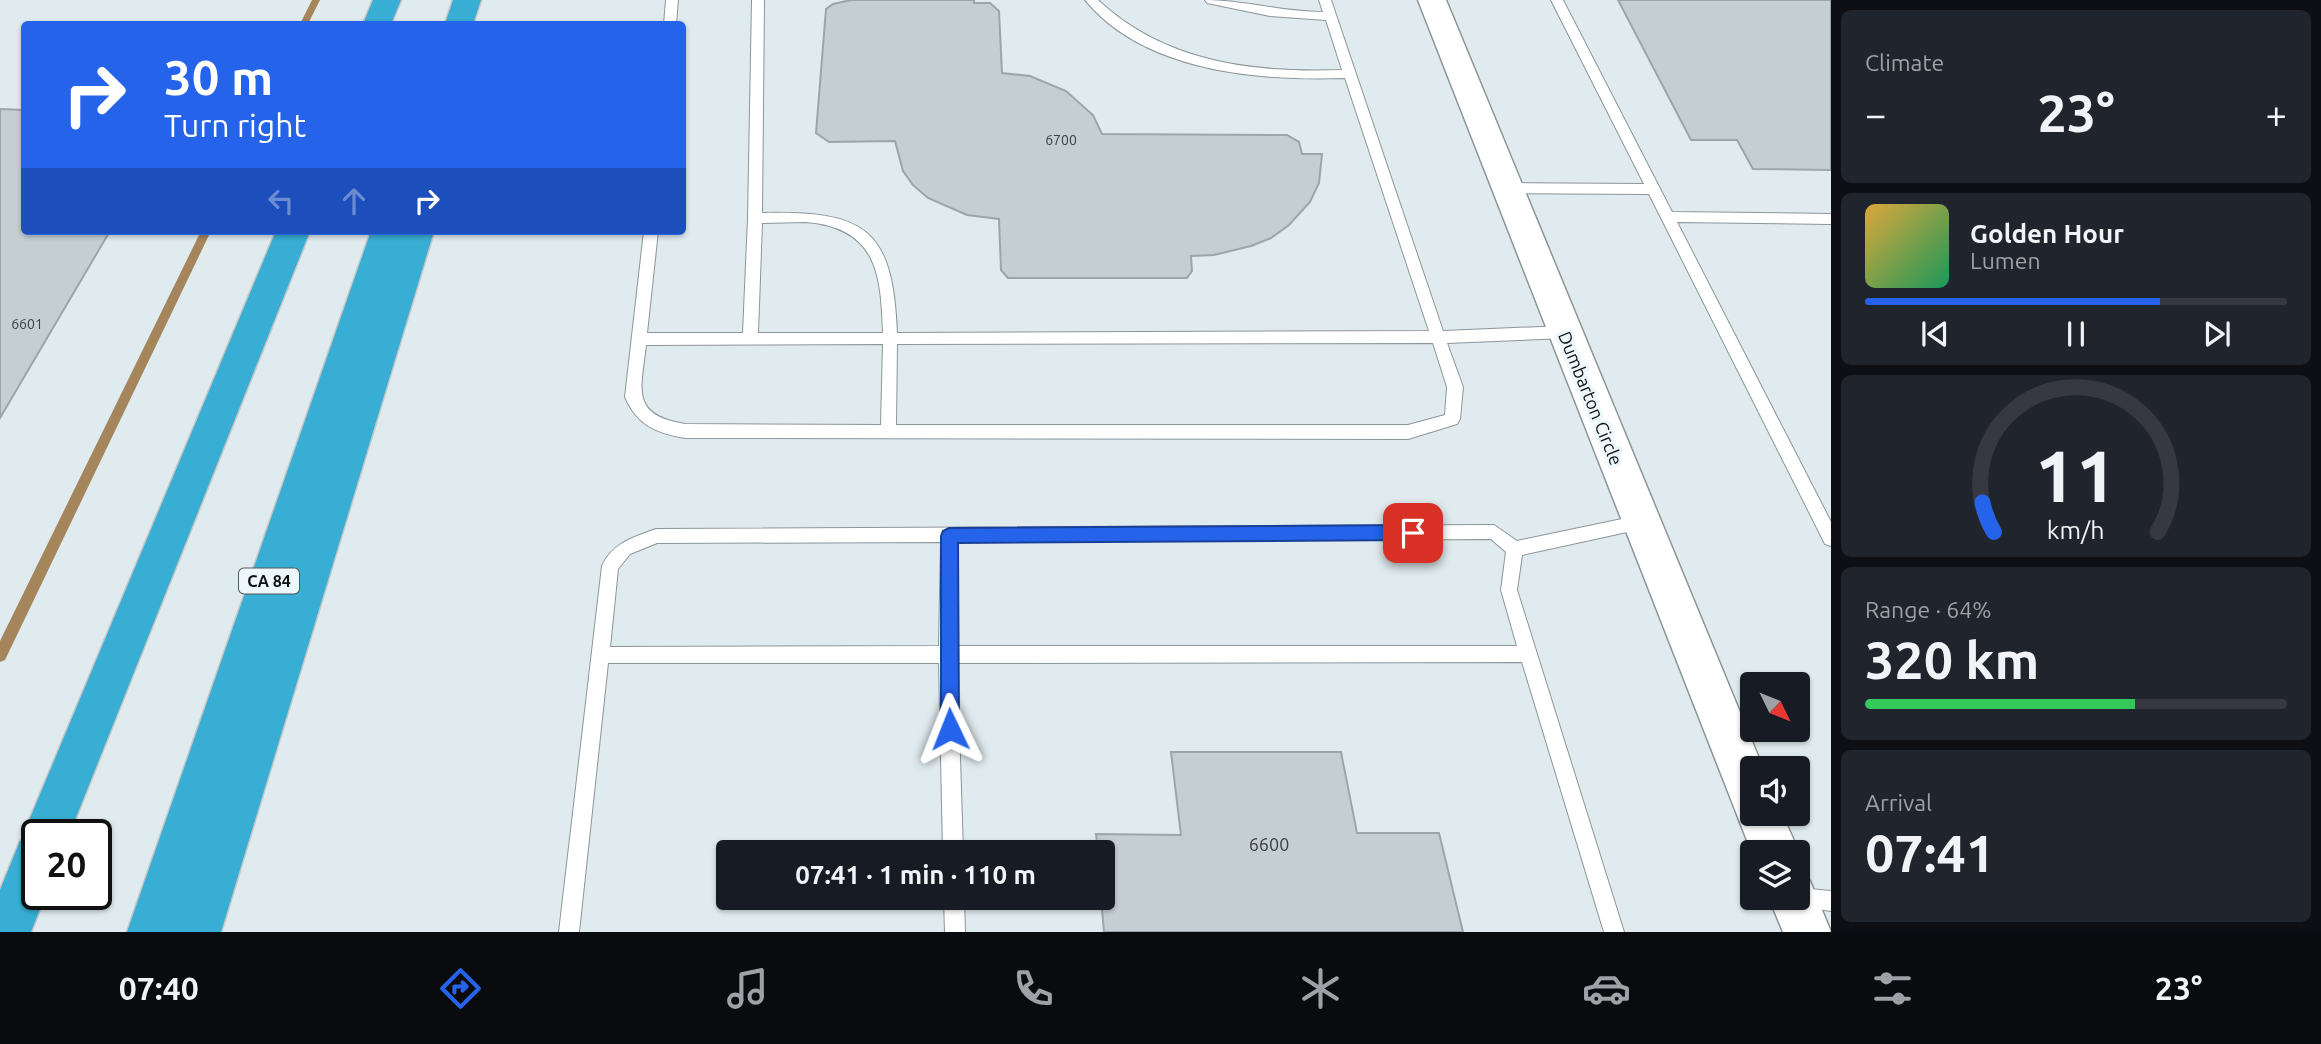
<!DOCTYPE html>
<meta charset="utf-8">
<style>
:root{--surface:#171b24;--page:#20242c;--text:#f1f3f6;--muted:#9ea1a6;--line:#363941;--accent:#2563eb}
body{margin:0;font-family:Ubuntu,sans-serif;background:var(--page);color:var(--text);height:100vh;display:flex;flex-direction:column;font-size:26px;white-space:nowrap}
*{box-sizing:border-box;margin:0}
p{font-size:23px;color:var(--muted)}
.icon{flex:none;width:38px;height:38px;fill:none;stroke:currentColor;stroke-width:2;stroke-linecap:round;stroke-linejoin:round}
.map{position:relative;flex:1;overflow:hidden}
.details{display:flex;flex-direction:column;gap:10px;padding:10px;background:#0d0f14;width:490px}
.details>*{flex:none}
.hud{position:absolute;left:21px;top:21px;width:665px;height:214px;border-radius:7px;box-shadow:0 2px 5px #0004;background:#2563eb;color:#fff;overflow:hidden}
.needle{width:46px;rotate:133deg}
.tools{position:absolute;left:1740px;top:672px;display:grid;gap:14px}
.tools a{display:grid;place-items:center;width:70px;height:70px;border-radius:7px;background:var(--surface);box-shadow:0 2px 5px #0004;font-size:35px}
.speed{position:absolute;left:21px;top:819px;display:flex;gap:14px;font-size:35px;font-weight:700;text-align:center}
.speed>*{display:grid;place-content:center;width:91px;height:91px;border-radius:50%;background:var(--surface);box-shadow:0 2px 5px #0004;line-height:1}
.speed .limit{border:4px solid #111;border-radius:10px;background:#fff;color:#111}
.pin{position:absolute;display:grid;place-items:center;width:60px;height:60px;color:#fff;margin:-30px;border-radius:14px;box-shadow:0 4px 10px #0006}
.me{position:absolute;width:77px;margin:-38px;rotate:358deg;stroke-linejoin:round;filter:drop-shadow(0 0 5px #0008)}
.turn{display:flex;align-items:center;gap:24px;height:147px;padding:0 28px;font-size:32px}
.turn .icon{width:91px;height:91px;stroke-width:2.5}
.turn b{display:block;font-size:49px;line-height:60px}
.lanes{display:flex;align-items:center;height:66px;padding:0 28px;background:#0003;justify-content:center;gap:35px;direction:ltr}
.lanes .off{opacity:.35}
.big{font-size:52px;font-weight:700;line-height:1.1}
.details .widget{flex:1;display:flex;flex-direction:column;justify-content:center;gap:10px;min-width:0;padding:0 24px;border-radius:10px;background:var(--page)}
.details .dial{align-items:center;gap:0}
.dial svg{height:182px;overflow:visible;fill:none;stroke:var(--line);stroke-width:7;stroke-linecap:round;text-anchor:middle}
.dial text{fill:var(--text);stroke:none}
.song{display:flex;align-items:center;gap:21px}
.cover{width:84px;height:84px;border-radius:10px;background:linear-gradient(135deg,hsl(40 70% 55%),hsl(150 70% 35%))}
.played{height:7px;border-radius:4px;background:linear-gradient(90deg,var(--accent) 70%,var(--line) 70%)}
.keys{display:flex;justify-content:space-around;direction:ltr}
.heat{display:flex;justify-content:space-between;align-items:center;font-size:38px;direction:ltr}
.charge{height:10px;border-radius:5px;background:linear-gradient(90deg,#34c759 64%,var(--line) 0)}
.trip{position:absolute;left:716px;top:840px;width:399px;height:70px;border-radius:7px;background:var(--surface);box-shadow:0 2px 5px #0004;font-weight:700;line-height:70px;text-align:center}
.menu{display:flex;height:112px;justify-content:space-around;align-items:center;background:#090b0e;color:var(--muted)}
.menu .icon{width:49px;height:49px}
.menu .selected{color:var(--accent)}
.menu b{font-size:32px;color:var(--text)}
main{display:flex;flex:1;min-height:0}
.map>svg:first-child{display:block}
.lines{fill:none;stroke-linecap:round;stroke-linejoin:round}
.stream{fill:#a5865c;fill-rule:evenodd}
.building{fill:#c5cfd3;stroke:#9ca6aa;stroke-width:2}
.lane-casing{stroke:#8c9599;stroke-width:2}
.secondary-casing{stroke:#8c9599;stroke-width:3}
.highway-casing{stroke:#c5c6c6;stroke-width:3}
.lane{fill:#fff;fill-rule:evenodd}
.secondary{fill:#fff;fill-rule:evenodd}
.highway{fill:#39aed4;fill-rule:evenodd}
.route{fill:#2563eb;stroke:#184099;stroke-width:2}
.labels{text-anchor:middle;dominant-baseline:central;stroke-width:7;stroke-linejoin:round;paint-order:stroke}
.number-label{font-size:14px;fill:#3b4042}
.shield{fill:#eef8fc;stroke:#505658;stroke-width:2}
.shield-label{font-size:16px;font-weight:bold;fill:#0d1112}
.street-label{font-size:18px;fill:#0d1112;stroke:#eef8fc}
.near-number-label{font-size:18px;fill:#3b4042}
</style>
<main>
<div class="map">
<svg width="1831" height="932" viewBox="0 0 1831 932">
<rect width="100%" height="100%" fill="#e0ebef"/>
<g class="lines">
<!-- stream -->
<g class="stream">
<polygon points="312,0 320,0 308,24 300,24"/>
<polygon points="201,231 211,231 5,660 0,662 0,641"/>
</g>
</g>
<!-- building -->
<g class="building">
<polygon points="851,0 974,0 974,3 990,3 999,11 1002,73 1030,76 1066,91 1093,115 1102,134 1287,135 1299,142 1302,154 1322,154 1319,183 1310,202 1289,225 1271,238 1251,246 1214,255 1191,256 1192,271 1187,278 1008,278 1001,270 999,219 967,215 928,198 913,185 903,171 895,141 829,142 816,133 826,9 833,4"/>
<polygon points="1618,0 1831,0 1831,170 1753,169 1737,140 1691,140"/>
<polygon points="0,109 24,110 24,231 110,231 0,418"/>
<polygon points="1171,752 1341,752 1357,833 1439,833 1463,932 1104,932 1101,898 1102,852 1098,852 1096,834 1181,835"/>
</g>
<g class="lines">
<defs>
<g id="lane">
<polygon points="666,0 678,0 676,24 664,24"/>
<path d="M752 0H764L762 213C864 211 893 227 897 333L1429 331 1345 78C1259 81 1144 72 1085 0H1098C1165 63 1254 73 1342 70L1326 20 1270 16 1207 3 1205 0C1244 0 1283 12 1323 12L1319 0H1331L1443 331 1565 326 1572 332 1565 338 1447 343 1463 387 1460 419 1457 424 1408 439 685 438C656 433 637 425 625 397L644 231H658L647 333H743L748 218ZM806 222C877 228 881 274 883 333H758L762 223ZM1433 343 1447 387 1445 415 1408 425H896L897 344ZM883 344 881 425 685 424C630 415 641 390 646 345Z"/>
<polygon points="1551,0 1563,0 1672,212 1831,214 1831,224 1677,222 1831,522 1831,546 1825,544 1649,194 1506,193 1499,188 1506,183 1644,184"/>
<path d="M1641 515 1647 517 1649 522 1647 527 1641 529 1522 555 1517 590 1624 932H1604L1522 662 957 663 963 852H943L939 663H608L579 932H559L602 566C612 543 634 537 656 529L1494 525 1517 541ZM1491 539 1506 552 1501 590 1517 646H957V542ZM941 542 939 646 610 647 618 569 630 554 657 543Z"/>
<polygon points="1799,888 1831,891 1831,911 1792,905 1789,898 1797,898"/>
<polygon points="944,898 964,898 965,932 945,932"/>
</g>
<g id="secondary">
<polygon points="1418,0 1446,0 1763,768 1752,768 1752,814 1782,814 1799,852 1797,855 1797,852 1752,853"/>
<polygon points="1797,876 1810,881 1831,932 1783,932 1769,898 1797,898"/>
</g>
<g id="highway">
<polygon points="373,0 401,0 391,24 363,24"/>
<polygon points="453,0 481,0 473,24 445,24"/>
<polygon points="276,231 310,231 69,835 37,835 37,894 46,894 31,932 0,932 0,890 20,841 25,840 23,835"/>
<polygon points="371,231 434,231 221,932 127,932"/>
</g>
</defs>
<!-- lane casing -->
<use href="#lane" class="lane-casing"/>
<!-- secondary casing -->
<use href="#secondary" class="secondary-casing"/>
<!-- highway casing -->
<use href="#highway" class="highway-casing"/>
<!-- lane -->
<use href="#lane" class="lane"/>
<!-- secondary -->
<use href="#secondary" class="secondary"/>
<!-- highway -->
<use href="#highway" class="highway"/>
</g>
<!-- route -->
<polygon class="route" points="1413,525 1418,527 1421,533 1418,538 1413,540 958,543 959,729 956,736 950,739 943,736 941,729 941,536 943,531 949,528"/>
<g class="labels">
<!-- number labels -->
<g class="number-label">
<text x="1061" y="140">6700</text>
<text x="27" y="324">6601</text>
</g>
<!-- shield labels -->
<rect class="shield" x="239" y="568.5" width="60" height="25" rx="5"/>
<g class="shield-label">
<text x="269" y="581">CA 84</text>
</g>
<!-- street labels -->
<g class="street-label">
<text transform="translate(1591 398) rotate(68)">Dumbarton Circle</text>
</g>
<!-- near-number labels -->
<g class="near-number-label">
<text x="1269" y="844">6600</text>
</g>
</g>
</svg>
<div class="tools">
<a><svg class="needle" viewBox="-14 -14 28 28"><path d="M0-13l5 13h-10z" fill="#e53935"/><path d="M0 13l5-13h-10z" fill="#9ea1a6"/></svg></a>
<a><svg class="icon" aria-label="sound" viewBox="0 0 24 24"><path d="M4 9h4l5-4v14l-5-4H4zM17 9q2 3 0 6"/></svg></a>
<a><svg class="icon" aria-label="layers" viewBox="0 0 24 24"><path d="M12 4l9 5-9 5-9-5zM3 14l9 5 9-5"/></svg></a>
</div>
<div class="speed"><div class="limit">20</div></div>
<div class="pin" style="left:1413px;top:533px;background:#d93025"><svg class="icon" aria-label="arrive" viewBox="0 0 24 24"><path d="M6 21V4h12l-3 4 3 4H6"/></svg></div>
<svg class="me" style="left:950px;top:729px" viewBox="-20 -20 40 40"><path d="M0-17L14 15 0 8-14 15z" fill="#2563eb" stroke="#fff" stroke-width="4"/></svg>
<div class="trip">07:41 · 1 min · 110 m</div>
<div class="hud">
<div class="turn"><svg class="icon" aria-label="right" viewBox="0 0 24 24"><path d="M7 20v-9h11M14 6l5 5-5 5"/></svg><div><b>30 m</b>Turn right</div></div>
<div class="lanes"><svg class="icon off" aria-label="left" viewBox="0 0 24 24"><path d="M17 20v-9H6M10 6l-5 5 5 5"/></svg><svg class="icon off" aria-label="ahead" viewBox="0 0 24 24"><path d="M12 20V5M6 11l6-6 6 6"/></svg><svg class="icon" aria-label="right" viewBox="0 0 24 24"><path d="M7 20v-9h11M14 6l5 5-5 5"/></svg></div>
</div>
</div>
<section class="details">
<div class="widget"><p>Climate</p>
<div class="heat"><a>−</a><b class="big">23°</b><a>+</a></div>
</div>
<div class="widget">
<div class="song"><i class="cover"></i><div><b>Golden Hour</b><p>Lumen</p></div></div>
<div class="played"></div>
<div class="keys"><svg class="icon" aria-label="previous" viewBox="0 0 24 24"><path d="M18 5L8 12l10 7zM5 5v14"/></svg><svg class="icon" aria-label="pause" viewBox="0 0 24 24"><path d="M8 5v14M16 5v14"/></svg><svg class="icon" aria-label="next" viewBox="0 0 24 24"><path d="M6 5l10 7-10 7zM19 5v14"/></svg></div>
</div>
<div class="widget dial"><svg viewBox="0 0 100 80">
<path d="M14 69A42 42 0 1 1 86 69"/>
<path d="M14 69A42 42 0 0 1 9 56" stroke="#2563eb"/>
<text x="50" y="56" font-size="32" font-weight="700">11</text>
<text x="50" y="72" font-size="11">km/h</text>
</svg></div>
<div class="widget"><p>Range · 64%</p><b class="big">320 km</b><div class="charge"></div></div>
<div class="widget"><p>Arrival</p><b class="big">07:41</b></div>
</section>
</main>
<nav class="menu">
<b>07:40</b>
<svg class="icon selected" aria-label="directions" viewBox="0 0 24 24"><path d="M12 3l9 9-9 9-9-9zM9 14v-3h6M13 9l2 2-2 2"/></svg>
<svg class="icon" aria-label="music" viewBox="0 0 24 24"><path d="M9 18V5l10-2v13"/><circle cx="6" cy="18" r="3"/><circle cx="16" cy="16" r="3"/></svg>
<svg class="icon" aria-label="phone" viewBox="0 0 24 24"><path d="M5 4h4l2 5-3 2q2 4 5 5l2-3 5 2v4C11 20 4 13 5 4z"/></svg>
<svg class="icon" aria-label="climate" viewBox="0 0 24 24"><path d="M12 3v18M4 7l16 10M4 17L20 7"/></svg>
<svg class="icon" aria-label="car" viewBox="0 0 24 24"><path d="M5 17H2v-5l4-1 3-4h7l3 4 3 1v5h-3M9 17h6M6 11h13"/><circle cx="7" cy="17" r="2"/><circle cx="17" cy="17" r="2"/></svg>
<svg class="icon" aria-label="filters" viewBox="0 0 24 24"><path d="M4 7h16M4 17h16"/><circle cx="9" cy="7" r="2"/><circle cx="15" cy="17" r="2"/></svg>
<b>23°</b>
</nav>
